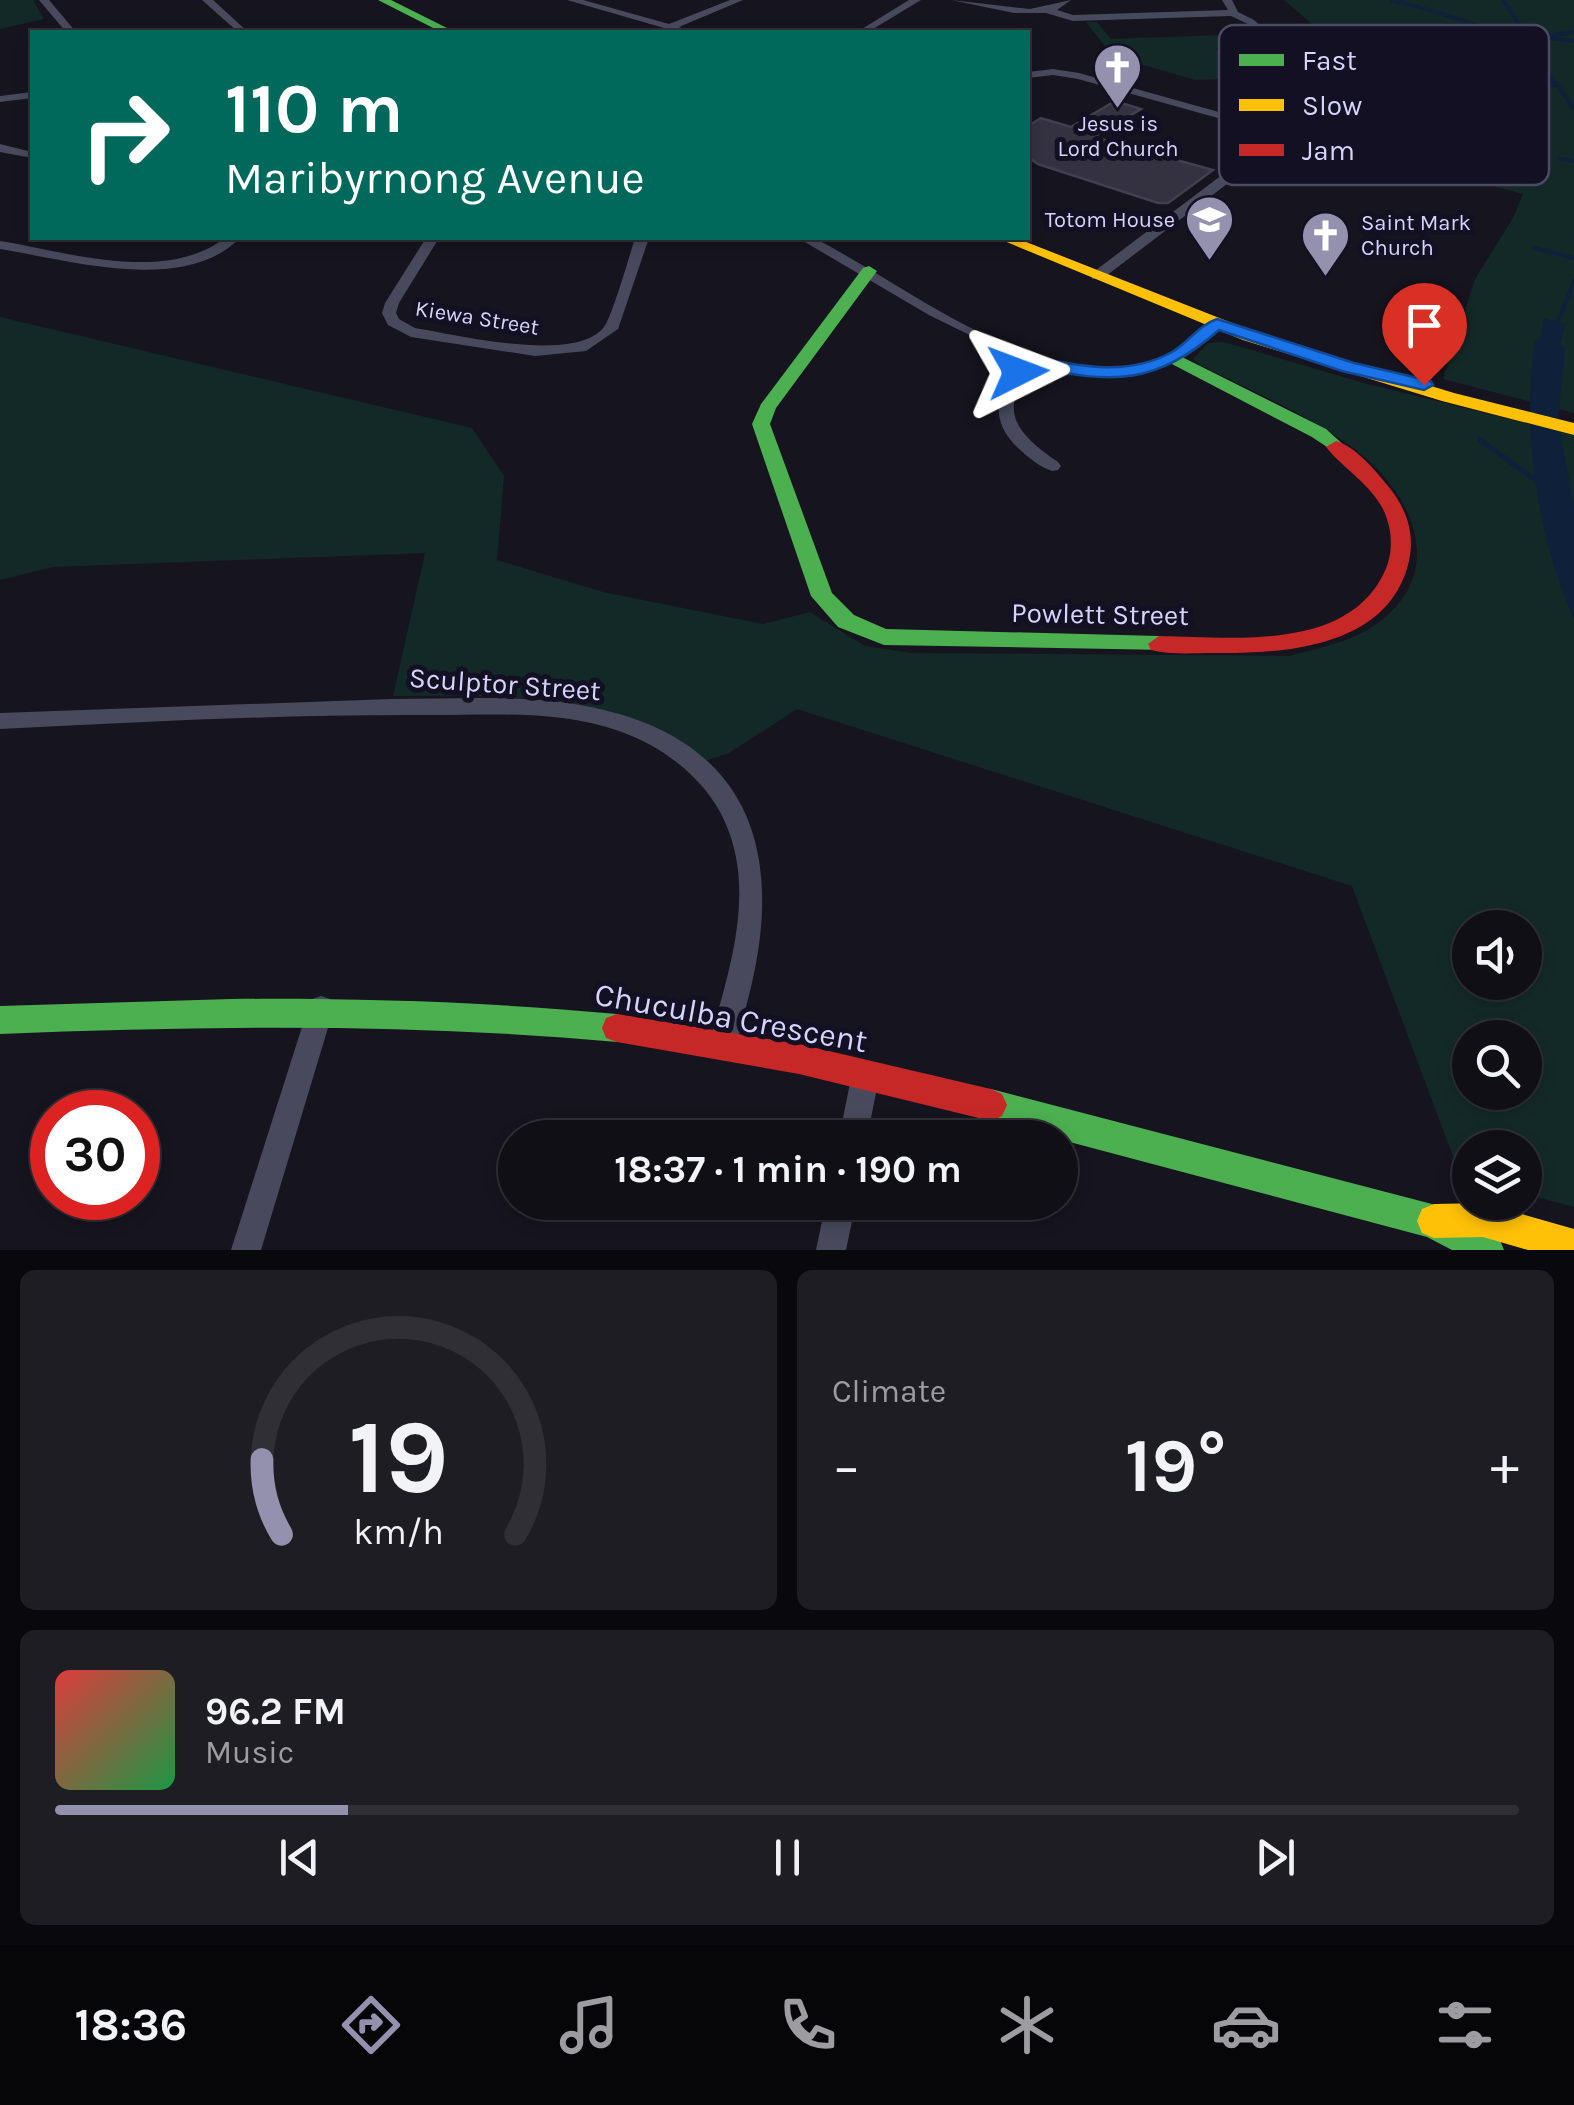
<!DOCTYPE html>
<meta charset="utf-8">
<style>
:root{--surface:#100f16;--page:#1e1d23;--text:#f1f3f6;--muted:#9c9ca1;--line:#302f35;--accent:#9391ae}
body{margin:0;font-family:Karla,sans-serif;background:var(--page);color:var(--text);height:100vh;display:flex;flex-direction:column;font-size:38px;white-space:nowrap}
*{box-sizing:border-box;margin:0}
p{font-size:32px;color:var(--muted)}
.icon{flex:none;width:55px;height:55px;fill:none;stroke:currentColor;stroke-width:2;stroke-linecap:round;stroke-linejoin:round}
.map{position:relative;height:1250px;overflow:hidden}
.sheet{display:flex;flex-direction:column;gap:20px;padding:20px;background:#09080c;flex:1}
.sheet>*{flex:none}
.banner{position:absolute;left:30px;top:30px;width:1000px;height:210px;border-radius:0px;box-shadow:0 5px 15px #0003,0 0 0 2px var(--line);background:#00695c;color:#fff;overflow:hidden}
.fabs{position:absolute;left:1452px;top:910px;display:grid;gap:20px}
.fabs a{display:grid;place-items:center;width:90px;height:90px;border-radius:50%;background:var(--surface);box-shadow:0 5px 15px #0003,0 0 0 2px var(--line);font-size:50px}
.speed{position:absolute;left:30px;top:1090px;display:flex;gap:20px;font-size:50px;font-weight:700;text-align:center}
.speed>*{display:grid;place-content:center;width:130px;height:130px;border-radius:50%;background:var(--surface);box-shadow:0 5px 15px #0003,0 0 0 2px var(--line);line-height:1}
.speed .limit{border:15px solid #d22;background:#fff;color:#111}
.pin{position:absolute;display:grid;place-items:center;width:85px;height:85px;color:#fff;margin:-102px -42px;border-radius:50% 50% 50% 0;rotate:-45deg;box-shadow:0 0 10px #0007}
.pin .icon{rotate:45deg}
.me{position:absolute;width:110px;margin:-55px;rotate:87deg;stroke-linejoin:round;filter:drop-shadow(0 0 8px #0008)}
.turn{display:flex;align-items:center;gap:35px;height:210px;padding:0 30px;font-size:45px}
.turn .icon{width:130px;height:130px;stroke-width:2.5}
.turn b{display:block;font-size:70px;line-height:85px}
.big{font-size:75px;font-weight:700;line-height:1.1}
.sheet .tile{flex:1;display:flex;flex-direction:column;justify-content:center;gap:15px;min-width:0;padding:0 35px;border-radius:15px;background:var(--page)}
.sheet .dial{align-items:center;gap:0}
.dial svg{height:260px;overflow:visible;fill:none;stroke:var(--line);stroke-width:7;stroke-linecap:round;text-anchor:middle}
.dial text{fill:var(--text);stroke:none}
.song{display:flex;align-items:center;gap:30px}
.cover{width:120px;height:120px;border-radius:15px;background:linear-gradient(135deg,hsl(0 70% 55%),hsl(140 70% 35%))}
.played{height:10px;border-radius:5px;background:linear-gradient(90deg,var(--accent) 20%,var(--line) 20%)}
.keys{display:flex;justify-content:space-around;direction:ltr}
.heat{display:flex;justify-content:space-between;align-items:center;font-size:55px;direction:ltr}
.sheet .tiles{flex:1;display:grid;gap:20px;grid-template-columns:1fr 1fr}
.tile:last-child{grid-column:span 2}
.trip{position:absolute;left:498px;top:1120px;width:580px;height:100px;border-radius:50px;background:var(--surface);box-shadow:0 5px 15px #0003,0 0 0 2px var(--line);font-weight:700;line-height:100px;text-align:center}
.tabs{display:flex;height:160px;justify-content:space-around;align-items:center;background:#060609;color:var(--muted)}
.tabs .icon{width:70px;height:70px}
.tabs .current{color:var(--accent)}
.tabs b{font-size:45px;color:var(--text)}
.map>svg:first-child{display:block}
.green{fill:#132928;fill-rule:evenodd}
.water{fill:#0e203a}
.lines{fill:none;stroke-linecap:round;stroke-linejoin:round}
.stream-far1{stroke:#0e203a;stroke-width:4}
.stream{stroke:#0e203a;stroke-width:5}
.building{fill:#343240;stroke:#423f51;stroke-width:2.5}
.street{fill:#49495e;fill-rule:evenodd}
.fast{fill:#4caf50;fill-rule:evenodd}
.slow{fill:#ffc107;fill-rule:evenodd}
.jam{fill:#c62828;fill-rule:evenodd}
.route{fill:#1a73e8;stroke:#114b97;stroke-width:2.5}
.labels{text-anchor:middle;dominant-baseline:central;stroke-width:10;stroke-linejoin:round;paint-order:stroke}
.far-poi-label{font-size:22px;fill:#d7d4fc;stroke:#121022}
.far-street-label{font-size:22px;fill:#d7d4fc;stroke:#121022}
.street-label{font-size:28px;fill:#d7d4fc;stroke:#121022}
.near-street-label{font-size:32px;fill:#d7d4fc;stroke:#121022}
.key{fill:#121022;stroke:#4d4b63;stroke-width:2.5}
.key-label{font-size:28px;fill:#d7d4fc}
</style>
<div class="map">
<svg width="1574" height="1250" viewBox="0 0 1574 1250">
<rect width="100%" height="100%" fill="#16141e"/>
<!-- green -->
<g class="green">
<polygon points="0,0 33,0 44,19 0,29"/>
<polygon points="1284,0 1574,0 1574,413 1443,379 1475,279 1513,218 1523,194 1312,137 1320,131 1499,178 1521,153 1505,105 1499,103 1492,80 1432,39 1288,44 1275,33 1320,31"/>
<polygon points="1086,22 1097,22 1111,39 1251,34 1264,45 1216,48 1241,73 1292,71 1294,76 1195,80 1113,56"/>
<path d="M0 317 472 428 504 476 497 560 603 592 763 624 810 612 865 646 912 653 1289 656C1318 648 1351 642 1375 625 1452 571 1411 488 1348 444 1303 412 1249 390 1200 365L1193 359 1208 343 1224 342 1364 383 1574 435V1207L1525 1194V1148H1470V1180L1461 1178 1352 886 797 709 729 753 705 761C623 689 497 696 393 696L425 553 53 567 0 580ZM1470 928H1525V982H1470ZM1470 1038H1525V1092H1470Z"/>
</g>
<!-- water -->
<path class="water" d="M1544 318 1565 324 1560 346 1565 348 1558 420 1574 507V619C1537 537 1521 428 1535 340H1540Z"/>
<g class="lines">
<!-- stream-far1 -->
<g class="stream-far1">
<path d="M1392 0C1473 22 1528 34 1574 109"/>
<polyline points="1503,0 1546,66"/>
<polyline points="1451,30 1474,29"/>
<polyline points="1541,37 1574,41"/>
<polyline points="1528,39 1574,32"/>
<polyline points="1533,81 1557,85"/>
<polyline points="1561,159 1574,161"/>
<polyline points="1534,248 1574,258"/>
<polyline points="1556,326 1574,281"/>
</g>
<!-- stream -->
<polyline class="stream" points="1480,440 1540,483"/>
</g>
<!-- building -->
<polygon class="building" points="1115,101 1141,109 1094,137 1213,170 1168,203 1158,203 1038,164 1028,157 1028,126 1041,118 1071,127"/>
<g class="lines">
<!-- street -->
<g class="street">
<polygon points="39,0 49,0 76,32 66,32"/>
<polygon points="202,0 213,0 248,32 238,32"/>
<polygon points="567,0 583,0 669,24 730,0 743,0 679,27 692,32 678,32"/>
<polygon points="909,0 921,0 868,32 857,32"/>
<path d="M951 0 1030 9 1071 0 1057 10 1073 15 1228 10 1222 0H1232L1238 12 1254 20 1300 63 1462 66 1467 69 1462 72 1307 69 1329 90 1332 105 1502 137 1496 141 1332 111 1306 132 1274 137 1269 152 1102 279H1092V273L1259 147 1262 138 1243 125 1078 79 1053 75 1028 78V72L1053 69 1079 73 1251 121C1279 139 1298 128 1321 109L1320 93 1248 24 1231 16 1073 21 1046 13H1014Z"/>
<polygon points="32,92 32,98 0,102 0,96"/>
<polygon points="0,144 32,152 32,158 0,152"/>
<path d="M225 238H240C184 295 69 260 0 249V241C69 252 164 284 225 238Z"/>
<path d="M426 238H439L399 303 396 313 399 319 415 328C458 335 575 364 604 327 612 317 630 254 635 238H649L618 329 586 351 535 356 411 337 388 325 382 313 385 303Z"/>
<path d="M798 238H814C904 284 1016 376 1121 368 1137 367 1159 361 1172 352 1188 343 1204 319 1222 321L1224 324C1171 384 1108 384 1035 365 996 409 1015 433 1058 462L1061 466 1058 470 1052 471C1040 467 1029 458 1019 449 988 420 995 390 1022 361L929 315Z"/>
<path d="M391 699C461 699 535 693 604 710 750 745 783 853 751 987 745 1009 741 1033 733 1053L723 1057 713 1053 709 1044C728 973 757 894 725 822 706 779 663 746 619 731 560 710 493 715 431 715 287 714 144 722 0 729V713Z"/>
<polygon points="321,996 330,999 334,1008 261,1250 231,1250 308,1008 312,999"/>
<polygon points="866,1060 876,1063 880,1073 867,1138 839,1138 852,1073 856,1063"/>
<polygon points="826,1202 856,1202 846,1250 816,1250"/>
</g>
<!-- fast -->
<g class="fast">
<polygon points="378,0 391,0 455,32 441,32"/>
<polygon points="869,266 877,271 776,408 770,424 832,593 854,615 886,629 1159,636 1170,644 1167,650 884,645 838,627 811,596 752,424 761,404 863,268"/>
<polygon points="1174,353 1326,429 1346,447 1336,453 1312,437 1168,362 1165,358"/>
<path d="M231 999C360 998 488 1002 617 1014L628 1018 632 1028 628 1038 617 1042C411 1023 206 1026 0 1034V1006Z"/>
<polygon points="991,1089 1432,1204 1499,1238 1504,1250 1452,1250 1427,1237 991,1121 980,1116 975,1105 980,1094"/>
</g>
<!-- slow -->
<g class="slow">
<polygon points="997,238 1016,238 1255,332 1454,393 1574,423 1574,435 1442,401 1243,340"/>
<polygon points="1483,1203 1574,1229 1574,1250 1528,1250 1483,1237 1434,1238 1422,1233 1417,1221 1422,1209 1434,1204"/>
</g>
<!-- jam -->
<g class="jam">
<path d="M1336 441C1356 447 1375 470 1388 486 1407 509 1416 535 1408 565 1386 648 1283 654 1212 653 1193 653 1170 655 1151 650L1148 644 1159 636C1230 637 1344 652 1383 575 1394 554 1393 530 1383 509 1369 483 1344 469 1326 447Z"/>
<polygon points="617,1014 799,1044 991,1089 1002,1094 1007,1105 1002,1116 991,1121 799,1074 617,1042 606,1038 602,1028 606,1018"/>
</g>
</g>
<!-- route -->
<path class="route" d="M1217 319 1354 363 1431 381 1433 385 1424 390 1342 371 1219 330C1155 385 1114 384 1034 367L1018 378 1009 372 1030 356C1077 366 1127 377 1172 352 1188 343 1199 325 1217 319Z"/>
<!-- icons -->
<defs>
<symbol id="church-pin" viewBox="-11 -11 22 30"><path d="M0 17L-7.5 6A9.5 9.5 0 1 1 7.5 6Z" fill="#9391ae" stroke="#121022"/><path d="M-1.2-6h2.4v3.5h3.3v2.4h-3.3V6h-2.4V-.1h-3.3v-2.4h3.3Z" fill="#fff"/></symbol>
<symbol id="school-pin" viewBox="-11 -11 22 30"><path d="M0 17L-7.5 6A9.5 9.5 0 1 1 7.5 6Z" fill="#9391ae" stroke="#121022"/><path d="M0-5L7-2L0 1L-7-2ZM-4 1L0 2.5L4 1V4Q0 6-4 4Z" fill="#fff"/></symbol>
</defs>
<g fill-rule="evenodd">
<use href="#church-pin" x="1090" y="40" width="55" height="75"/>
<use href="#school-pin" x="1182" y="192" width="55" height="75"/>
<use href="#church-pin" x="1298" y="208" width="55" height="75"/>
</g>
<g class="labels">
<!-- far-poi labels -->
<g class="far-poi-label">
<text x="1118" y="124">Jesus is<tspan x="1118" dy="25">Lord Church</tspan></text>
<text x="1175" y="220" text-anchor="end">Totom House</text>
<text x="1361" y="223" text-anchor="start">Saint Mark<tspan x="1361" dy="25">Church</tspan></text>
</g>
<!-- far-street labels -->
<g class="far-street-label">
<text transform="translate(477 318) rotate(9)">Kiewa Street</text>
</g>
<!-- street labels -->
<g class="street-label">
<text transform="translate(1100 614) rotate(1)">Powlett Street</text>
<text transform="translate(505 684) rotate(4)">Sculptor Street</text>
</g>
<!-- near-street labels -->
<g class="near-street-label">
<text transform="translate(731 1018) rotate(10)">Chuculba Crescent</text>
</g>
</g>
<!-- legend -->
<rect x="1219" y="25" width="330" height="160" rx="15" class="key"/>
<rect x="1239" y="54" width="45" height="12" fill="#4caf50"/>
<rect x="1239" y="99" width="45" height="12" fill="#ffc107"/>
<rect x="1239" y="144" width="45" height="12" fill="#c62828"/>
<g class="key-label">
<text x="1302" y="70">Fast</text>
<text x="1302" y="115">Slow</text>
<text x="1302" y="160">Jam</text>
</g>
</svg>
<div class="fabs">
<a><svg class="icon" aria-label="sound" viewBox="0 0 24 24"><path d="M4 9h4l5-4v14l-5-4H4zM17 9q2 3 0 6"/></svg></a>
<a><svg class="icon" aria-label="search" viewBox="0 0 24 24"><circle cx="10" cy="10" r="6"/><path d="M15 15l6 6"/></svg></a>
<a><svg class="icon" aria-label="layers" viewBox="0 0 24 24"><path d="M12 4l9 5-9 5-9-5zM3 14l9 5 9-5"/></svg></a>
</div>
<div class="speed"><div class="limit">30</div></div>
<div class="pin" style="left:1424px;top:385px;background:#d93025"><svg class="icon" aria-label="arrive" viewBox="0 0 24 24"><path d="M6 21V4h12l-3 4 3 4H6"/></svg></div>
<svg class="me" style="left:1018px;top:372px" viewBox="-20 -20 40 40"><path d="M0-17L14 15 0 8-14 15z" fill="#1a73e8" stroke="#fff" stroke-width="4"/></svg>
<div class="trip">18:37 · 1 min · 190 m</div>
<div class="banner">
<div class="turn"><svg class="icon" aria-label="right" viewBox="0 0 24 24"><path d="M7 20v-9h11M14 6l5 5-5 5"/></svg><div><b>110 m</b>Maribyrnong Avenue</div></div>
</div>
</div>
<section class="sheet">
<div class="tiles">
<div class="tile dial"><svg viewBox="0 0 100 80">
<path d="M14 69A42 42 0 1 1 86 69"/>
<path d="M14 69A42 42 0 0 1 8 46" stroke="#9391ae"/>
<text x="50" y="56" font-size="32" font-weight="700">19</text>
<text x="50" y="72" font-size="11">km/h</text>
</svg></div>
<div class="tile"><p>Climate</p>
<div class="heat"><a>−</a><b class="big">19°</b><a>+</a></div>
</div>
<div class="tile">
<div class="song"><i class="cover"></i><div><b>96.2 FM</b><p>Music</p></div></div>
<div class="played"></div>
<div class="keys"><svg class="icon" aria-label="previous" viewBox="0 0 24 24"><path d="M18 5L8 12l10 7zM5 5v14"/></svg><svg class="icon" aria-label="pause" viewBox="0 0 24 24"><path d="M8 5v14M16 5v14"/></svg><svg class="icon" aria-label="next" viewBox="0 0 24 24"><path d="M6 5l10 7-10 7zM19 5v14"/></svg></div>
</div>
</div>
</section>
<nav class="tabs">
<b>18:36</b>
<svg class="icon current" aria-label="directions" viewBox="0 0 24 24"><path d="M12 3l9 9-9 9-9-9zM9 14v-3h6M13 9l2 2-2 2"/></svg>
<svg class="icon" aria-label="music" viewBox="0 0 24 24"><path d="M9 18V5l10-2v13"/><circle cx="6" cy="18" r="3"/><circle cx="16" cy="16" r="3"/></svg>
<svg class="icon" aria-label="phone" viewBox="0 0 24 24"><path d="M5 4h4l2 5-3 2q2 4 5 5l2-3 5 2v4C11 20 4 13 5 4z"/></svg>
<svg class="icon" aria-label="climate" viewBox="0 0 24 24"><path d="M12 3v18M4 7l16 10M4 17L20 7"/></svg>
<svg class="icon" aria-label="car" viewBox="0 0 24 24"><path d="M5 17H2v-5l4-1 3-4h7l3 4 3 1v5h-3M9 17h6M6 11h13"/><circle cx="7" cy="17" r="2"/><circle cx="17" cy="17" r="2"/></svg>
<svg class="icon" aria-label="filters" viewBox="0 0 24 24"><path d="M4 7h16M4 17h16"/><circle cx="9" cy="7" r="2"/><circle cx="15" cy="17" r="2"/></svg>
</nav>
